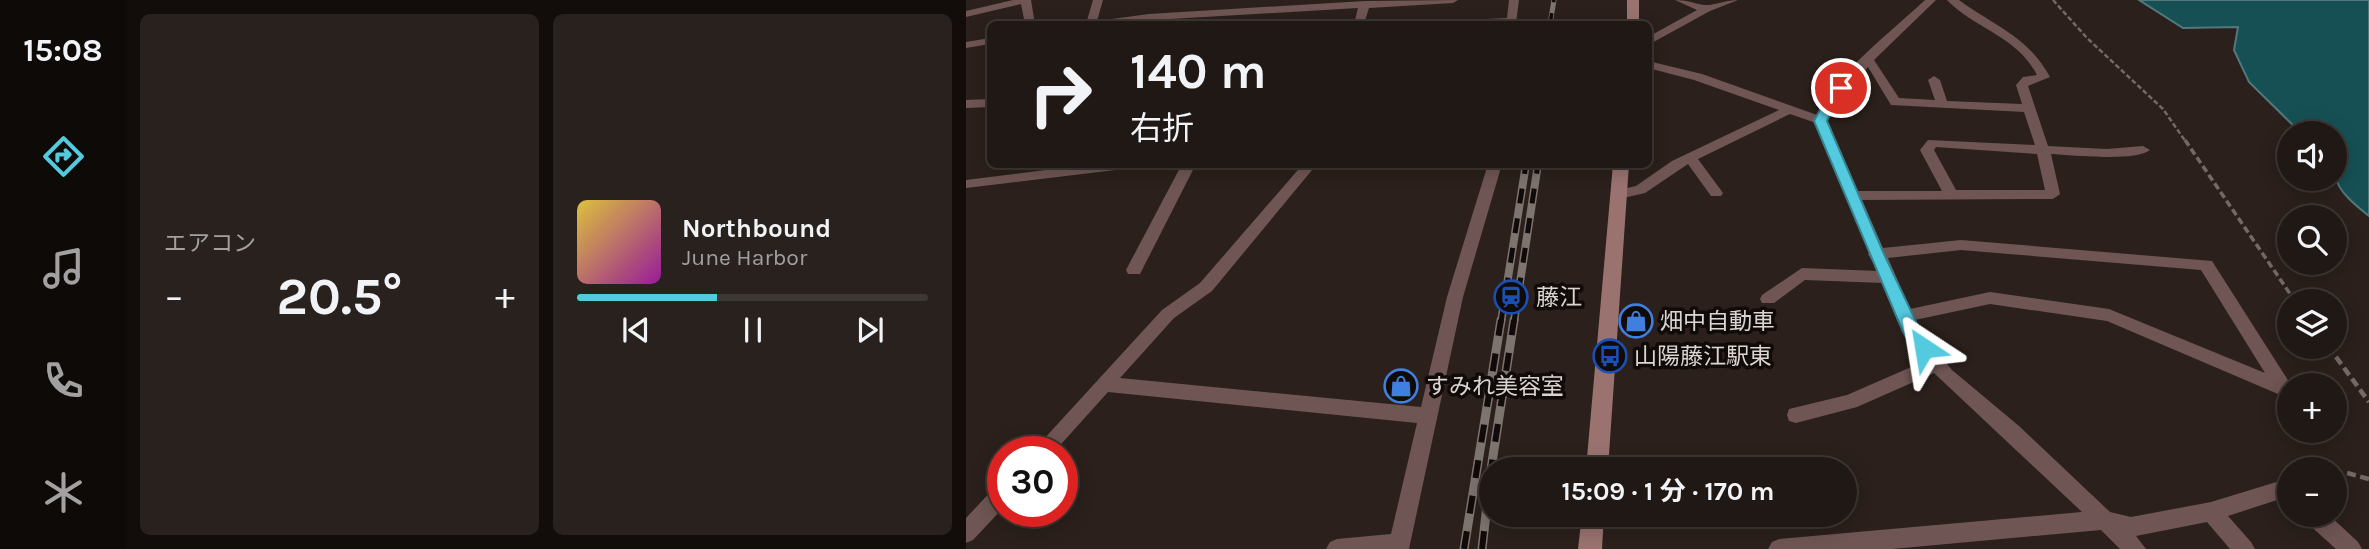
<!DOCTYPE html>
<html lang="ja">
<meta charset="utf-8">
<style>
:root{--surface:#201814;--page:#28211d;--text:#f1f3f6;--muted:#a2a0a0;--line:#3d3734;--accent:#54cade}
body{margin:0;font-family:Karla,"Noto Sans JP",sans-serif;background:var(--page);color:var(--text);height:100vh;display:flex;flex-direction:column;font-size:26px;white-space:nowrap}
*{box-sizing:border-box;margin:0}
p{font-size:23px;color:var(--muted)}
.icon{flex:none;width:38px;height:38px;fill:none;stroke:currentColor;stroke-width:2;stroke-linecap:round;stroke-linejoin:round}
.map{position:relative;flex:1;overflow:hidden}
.drawer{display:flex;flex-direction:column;gap:14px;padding:14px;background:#120d0b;width:840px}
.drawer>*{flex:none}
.guide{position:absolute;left:21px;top:21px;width:665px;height:147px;border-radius:10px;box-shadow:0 4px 18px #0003,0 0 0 2px var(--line);background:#201814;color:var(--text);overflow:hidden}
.buttons{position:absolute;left:1311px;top:121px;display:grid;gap:14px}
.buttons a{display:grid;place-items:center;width:70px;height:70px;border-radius:50%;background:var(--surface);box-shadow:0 4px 18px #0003,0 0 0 2px var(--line);font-size:35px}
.speed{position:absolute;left:21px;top:436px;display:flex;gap:14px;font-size:35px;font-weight:700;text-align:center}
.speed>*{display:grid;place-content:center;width:91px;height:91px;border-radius:50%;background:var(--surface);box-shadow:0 4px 18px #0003,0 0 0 2px var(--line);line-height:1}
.speed .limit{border:10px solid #d22;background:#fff;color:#111}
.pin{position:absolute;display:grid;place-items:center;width:60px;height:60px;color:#fff;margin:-30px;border:4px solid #fff;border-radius:50%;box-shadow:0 2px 7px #0007}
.me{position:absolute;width:77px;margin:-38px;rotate:327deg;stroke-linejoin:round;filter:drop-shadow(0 0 5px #0008)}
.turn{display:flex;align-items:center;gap:24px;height:147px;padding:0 28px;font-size:32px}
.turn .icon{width:91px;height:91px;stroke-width:2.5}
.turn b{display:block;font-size:49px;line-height:60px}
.big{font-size:52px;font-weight:700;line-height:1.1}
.drawer .widget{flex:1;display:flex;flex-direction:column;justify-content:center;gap:10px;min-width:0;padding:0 24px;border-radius:10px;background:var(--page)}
.song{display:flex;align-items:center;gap:21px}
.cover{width:84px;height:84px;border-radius:10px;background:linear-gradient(135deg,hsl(50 70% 55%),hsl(300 70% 35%))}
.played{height:7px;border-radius:4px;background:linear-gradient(90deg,var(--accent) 40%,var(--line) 40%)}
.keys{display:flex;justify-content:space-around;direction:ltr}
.heat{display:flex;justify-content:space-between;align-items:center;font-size:38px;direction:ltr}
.drawer .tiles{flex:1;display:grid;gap:14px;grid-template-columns:repeat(2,1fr)}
.trip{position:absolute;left:513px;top:457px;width:378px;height:70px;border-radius:35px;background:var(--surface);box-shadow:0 4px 18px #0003,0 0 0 2px var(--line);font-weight:700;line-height:70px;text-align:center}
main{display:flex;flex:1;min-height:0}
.tabs{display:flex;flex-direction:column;width:126px;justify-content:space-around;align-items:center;background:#0d0a08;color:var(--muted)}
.tabs .icon{width:49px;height:49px}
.tabs .current{color:var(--accent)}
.tabs b{font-size:32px;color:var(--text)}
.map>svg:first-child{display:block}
.water{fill:#165055;stroke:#51787a;stroke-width:2}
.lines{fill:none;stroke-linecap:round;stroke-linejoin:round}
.path-far2{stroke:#736965;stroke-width:2.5;stroke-dasharray:5 2.5;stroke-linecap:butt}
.path-far1{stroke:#736965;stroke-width:3.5;stroke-dasharray:7 3.5;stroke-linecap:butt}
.path{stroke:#736965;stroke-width:4.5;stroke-dasharray:9 4.5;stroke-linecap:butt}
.street{fill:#6f5654;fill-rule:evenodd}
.secondary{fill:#9a7370;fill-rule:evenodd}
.rail-far2-casing{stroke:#7d746f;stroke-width:5}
.rail-far1-casing{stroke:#7d746f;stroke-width:8}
.rail-casing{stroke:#7d746f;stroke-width:9}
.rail-far2{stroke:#100b09;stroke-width:3.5;stroke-dasharray:11;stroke-linecap:butt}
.rail-far1{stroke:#100b09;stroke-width:5;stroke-dasharray:15;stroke-linecap:butt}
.rail{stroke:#100b09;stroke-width:6;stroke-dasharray:18;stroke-linecap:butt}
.route{fill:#54cade;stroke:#378390;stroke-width:2}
.labels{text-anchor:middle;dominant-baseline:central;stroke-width:7;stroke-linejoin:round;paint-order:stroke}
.poi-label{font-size:23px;fill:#dcd4d1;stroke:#100b09;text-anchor:start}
</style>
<main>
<nav class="tabs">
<b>15:08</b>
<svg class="icon current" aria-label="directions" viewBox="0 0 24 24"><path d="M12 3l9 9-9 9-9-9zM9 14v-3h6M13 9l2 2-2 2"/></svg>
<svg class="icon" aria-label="music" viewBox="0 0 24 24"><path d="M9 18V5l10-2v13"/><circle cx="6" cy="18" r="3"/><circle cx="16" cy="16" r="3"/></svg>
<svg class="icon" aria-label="phone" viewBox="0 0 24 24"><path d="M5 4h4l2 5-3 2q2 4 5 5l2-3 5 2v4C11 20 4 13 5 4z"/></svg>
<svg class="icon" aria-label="climate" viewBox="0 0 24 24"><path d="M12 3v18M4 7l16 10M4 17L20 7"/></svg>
</nav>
<section class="drawer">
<div class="tiles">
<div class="widget"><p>エアコン</p>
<div class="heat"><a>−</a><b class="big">20.5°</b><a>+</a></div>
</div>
<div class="widget">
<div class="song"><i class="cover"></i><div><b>Northbound</b><p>June Harbor</p></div></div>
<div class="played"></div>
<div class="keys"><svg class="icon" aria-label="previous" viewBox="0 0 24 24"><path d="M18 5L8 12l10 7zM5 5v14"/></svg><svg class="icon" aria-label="pause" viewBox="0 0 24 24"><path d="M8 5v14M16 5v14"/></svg><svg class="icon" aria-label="next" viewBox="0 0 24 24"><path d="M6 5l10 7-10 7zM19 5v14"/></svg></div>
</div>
</div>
</section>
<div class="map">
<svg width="1403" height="549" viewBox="0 0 1403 549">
<rect width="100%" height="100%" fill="#2b201b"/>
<!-- water -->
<path class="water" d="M1173 0H1403V216C1364 185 1368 181 1368 133H1335L1283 82 1268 50 1272 27 1217 28Z"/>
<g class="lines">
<!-- path-far2 -->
<polyline class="path-far2" points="1087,0 1121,38 1197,109 1220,142"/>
<!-- path-far1 -->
<polyline class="path-far1" points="1219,140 1329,301"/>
<!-- path -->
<g class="path">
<polyline points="1362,346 1403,402"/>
<polyline points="1368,476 1381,473 1403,479"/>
</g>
<!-- street -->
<g class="street">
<polygon points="47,0 65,0 69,24 59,24 55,4 0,17 0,11"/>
<polygon points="127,0 137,0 131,21 183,14 399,1 492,0 487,3 403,8 398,24 388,24 392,8 120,24"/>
<polygon points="543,0 553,0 550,23 475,24 480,21 541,18"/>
<path d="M709 0C720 0 727 3 738 5 746 6 761 0 772 0L744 11 682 45V37L731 10Z"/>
<path d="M959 0H970L908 60 933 98 969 100 962 80 968 76 974 80 981 101 1056 104 1050 85 1057 77 1071 75C1051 36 1009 29 981 0H993C1028 26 1062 36 1084 77L1062 86 1082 146 1141 149 1177 146 1184 150C1170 162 1105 155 1085 154L1094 194 1087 199 896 200 917 248 995 240 1246 261 1325 385 1323 395 1312 394 1141 321 1024 304 949 320 953 329 986 370 1053 426 1144 512 1165 517 1245 502 1317 480 1323 482V504L1314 499 1262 516 1285 542 1289 549H1264L1241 522 1170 536 1180 549H1154L1135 530 926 549H802L806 542 813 539 1116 512 968 373 891 407 830 423 823 421 821 415 823 409 881 395 959 361 940 337 917 283 839 280 808 303H796L794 299 796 295 836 268 912 271 902 254 904 252 850 123 824 114 732 159 757 193 755 196H745L722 164 679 193 653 199 646 194 648 191 670 186 706 161 813 110 728 80 682 68V61L736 74 851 115C872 71 924 33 959 0ZM902 67 925 105 1058 112 1069 145 962 140 954 150 976 191H892L861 121 870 102ZM970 147 1071 154 1079 190H990L968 150ZM995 250 1235 270 1299 373 1143 309 1024 292 944 309 922 258Z"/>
<polygon points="24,38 24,44 0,48 0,42"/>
<polygon points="24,99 24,107 0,108 0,100"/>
<polygon points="126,164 172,164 166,168 0,188 0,180"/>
<polygon points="216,164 230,164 174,274 162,274 160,270"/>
<polygon points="337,164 351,164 246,291 208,318 154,378 455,407 481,297 522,164 536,164 497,297 443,549 360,549 364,542 371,539 425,534 451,423 142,392 88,452 66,452 196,310 234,283"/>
<polygon points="37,484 37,508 7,540 0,543 0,518 30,486"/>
<polygon points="1336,514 1362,514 1392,542 1396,549 1370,549 1339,521"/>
</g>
<!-- secondary -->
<g class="secondary">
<rect x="661" y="0" width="12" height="24"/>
<polygon points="647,164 663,164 642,469 620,469"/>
<polygon points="616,514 638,514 636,549 612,549"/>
</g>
<defs>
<polyline id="rail-far2" points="584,24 588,0"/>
<g id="rail-far1">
<polyline points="535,322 560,164"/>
<polyline points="548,322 572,164"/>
</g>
<g id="rail">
<polyline points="498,549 535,320"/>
<polyline points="516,549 525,469 548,320"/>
</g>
</defs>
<!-- rail-far2 casing -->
<use href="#rail-far2" class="rail-far2-casing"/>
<!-- rail-far1 casing -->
<use href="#rail-far1" class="rail-far1-casing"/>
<!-- rail casing -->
<use href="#rail" class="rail-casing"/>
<!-- rail-far2 -->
<use href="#rail-far2" class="rail-far2"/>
<!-- rail-far1 -->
<use href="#rail-far1" class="rail-far1"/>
<!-- rail -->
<use href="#rail" class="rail"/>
</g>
<!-- route -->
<path class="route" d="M875 84 881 88 870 102 861 121 918 254 953 328 967 348 965 353C951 357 943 343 937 332L848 121 860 98Z"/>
<!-- icons -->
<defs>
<symbol id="station-ring" viewBox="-11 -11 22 22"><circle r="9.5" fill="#100b09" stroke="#1a4fb4" stroke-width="1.5"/><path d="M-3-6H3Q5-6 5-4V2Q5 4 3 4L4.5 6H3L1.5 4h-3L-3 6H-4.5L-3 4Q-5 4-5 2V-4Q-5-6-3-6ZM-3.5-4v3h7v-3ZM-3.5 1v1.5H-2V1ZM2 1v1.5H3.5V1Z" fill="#1a4fb4"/></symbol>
<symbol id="shop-ring" viewBox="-11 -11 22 22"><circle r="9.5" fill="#100b09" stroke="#3f7fe0" stroke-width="1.5"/><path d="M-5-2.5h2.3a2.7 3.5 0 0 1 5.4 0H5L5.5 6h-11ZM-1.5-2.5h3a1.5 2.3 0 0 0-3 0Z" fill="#3f7fe0"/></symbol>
<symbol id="bus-ring" viewBox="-11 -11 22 22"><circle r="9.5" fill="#100b09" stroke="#1a4fb4" stroke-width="1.5"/><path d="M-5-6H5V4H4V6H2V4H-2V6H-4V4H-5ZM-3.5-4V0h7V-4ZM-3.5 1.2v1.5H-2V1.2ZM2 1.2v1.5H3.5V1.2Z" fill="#1a4fb4"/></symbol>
</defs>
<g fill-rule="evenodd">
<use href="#station-ring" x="526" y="278" width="38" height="38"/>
<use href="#shop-ring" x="651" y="302" width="38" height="38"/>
<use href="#bus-ring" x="625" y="337" width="38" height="38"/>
<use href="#shop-ring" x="416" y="367" width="38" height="38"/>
</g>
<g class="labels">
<!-- poi labels -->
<g class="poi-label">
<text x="570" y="297">藤江</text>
<text x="694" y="321">畑中自動車</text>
<text x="668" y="356">山陽藤江駅東</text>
<text x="460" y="386">すみれ美容室</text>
</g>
</g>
</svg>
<div class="buttons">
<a><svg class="icon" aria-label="sound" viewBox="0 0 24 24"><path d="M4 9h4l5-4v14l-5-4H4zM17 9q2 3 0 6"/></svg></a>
<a><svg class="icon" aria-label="search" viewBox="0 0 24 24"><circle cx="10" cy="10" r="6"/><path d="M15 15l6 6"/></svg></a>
<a><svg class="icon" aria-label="layers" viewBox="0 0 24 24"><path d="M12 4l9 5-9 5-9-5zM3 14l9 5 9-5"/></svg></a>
<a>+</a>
<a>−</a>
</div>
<div class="speed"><div class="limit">30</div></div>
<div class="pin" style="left:875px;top:88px;background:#d93025"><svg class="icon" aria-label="arrive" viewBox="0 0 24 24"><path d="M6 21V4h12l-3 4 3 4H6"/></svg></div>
<svg class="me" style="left:958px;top:348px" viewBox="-20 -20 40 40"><path d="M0-17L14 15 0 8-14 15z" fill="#54cade" stroke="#fff" stroke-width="4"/></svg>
<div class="trip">15:09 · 1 分 · 170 m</div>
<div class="guide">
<div class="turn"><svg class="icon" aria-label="right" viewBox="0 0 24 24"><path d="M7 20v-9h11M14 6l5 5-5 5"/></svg><div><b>140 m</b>右折</div></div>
</div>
</div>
</main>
